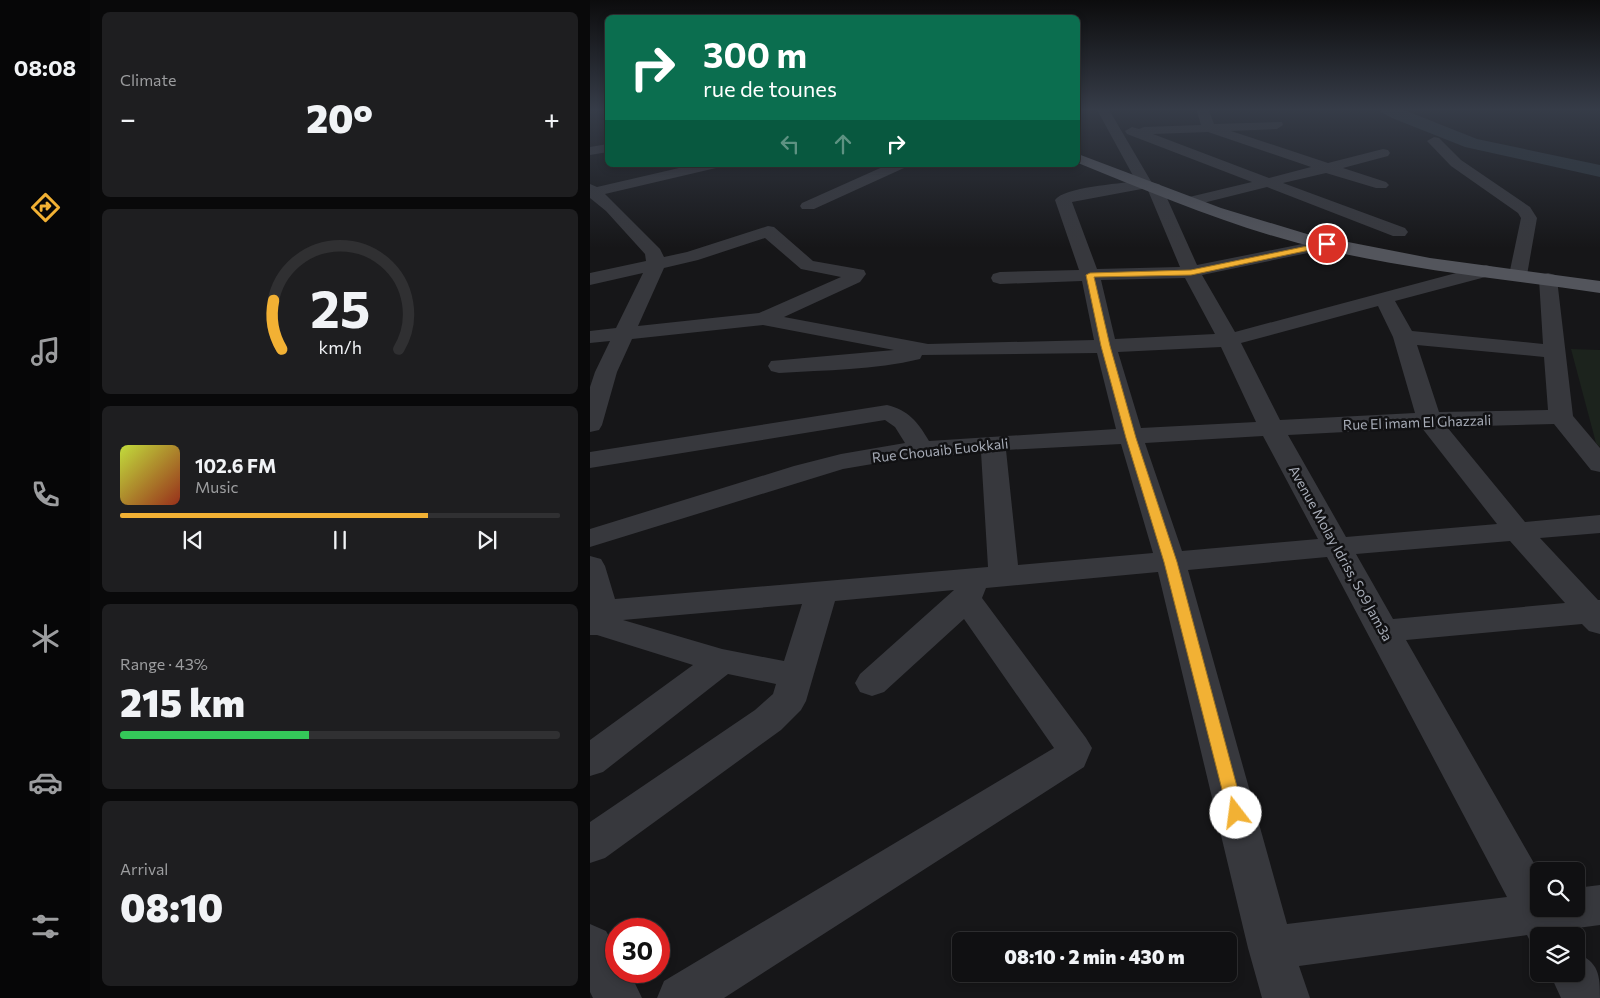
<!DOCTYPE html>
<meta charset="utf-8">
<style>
:root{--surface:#101012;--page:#1e1e20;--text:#f1f3f6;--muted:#9c9d9f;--line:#303032;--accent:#f2b134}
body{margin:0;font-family:Commissioner,sans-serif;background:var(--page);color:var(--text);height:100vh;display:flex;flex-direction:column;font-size:19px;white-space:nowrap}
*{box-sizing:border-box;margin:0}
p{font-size:16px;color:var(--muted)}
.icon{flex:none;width:28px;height:28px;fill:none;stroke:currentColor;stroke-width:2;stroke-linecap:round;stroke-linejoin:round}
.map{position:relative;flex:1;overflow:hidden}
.drawer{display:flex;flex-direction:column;gap:12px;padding:12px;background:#09090a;width:500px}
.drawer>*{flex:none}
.guide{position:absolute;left:15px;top:15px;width:475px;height:152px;border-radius:8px;box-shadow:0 2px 8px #0003,0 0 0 1px var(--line);background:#0b6e4f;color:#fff;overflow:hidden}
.controls{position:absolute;left:940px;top:862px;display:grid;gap:10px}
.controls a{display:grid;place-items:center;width:55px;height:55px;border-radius:8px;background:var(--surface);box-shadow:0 2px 8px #0003,0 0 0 1px var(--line);font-size:25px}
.speed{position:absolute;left:15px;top:918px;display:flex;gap:10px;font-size:25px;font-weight:700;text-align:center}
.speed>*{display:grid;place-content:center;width:65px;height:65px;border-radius:50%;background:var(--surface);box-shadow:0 2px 8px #0003,0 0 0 1px var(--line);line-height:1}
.speed .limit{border:8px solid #d22;background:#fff;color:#111}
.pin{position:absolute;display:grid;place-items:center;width:42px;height:42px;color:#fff;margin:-21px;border:2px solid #fff;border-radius:50%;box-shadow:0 1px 5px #0007}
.me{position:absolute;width:55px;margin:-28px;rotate:345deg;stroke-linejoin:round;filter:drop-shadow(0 0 4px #0008)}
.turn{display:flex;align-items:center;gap:18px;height:105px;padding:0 15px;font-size:22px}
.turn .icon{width:65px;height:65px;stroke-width:2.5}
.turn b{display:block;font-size:35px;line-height:42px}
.lanes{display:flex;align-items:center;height:48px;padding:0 15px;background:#0003;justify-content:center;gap:25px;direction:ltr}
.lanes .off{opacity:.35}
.big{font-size:38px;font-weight:800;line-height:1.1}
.drawer .card{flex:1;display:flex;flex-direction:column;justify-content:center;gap:8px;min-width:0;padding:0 18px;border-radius:8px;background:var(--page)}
.drawer .dial{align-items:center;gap:0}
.dial svg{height:130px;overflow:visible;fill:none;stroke:var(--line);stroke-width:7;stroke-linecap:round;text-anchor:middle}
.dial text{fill:var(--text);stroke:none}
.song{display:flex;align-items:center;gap:15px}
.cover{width:60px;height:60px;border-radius:8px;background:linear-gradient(135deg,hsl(70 70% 55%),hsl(10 70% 35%))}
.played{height:5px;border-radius:2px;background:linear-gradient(90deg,var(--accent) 70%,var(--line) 70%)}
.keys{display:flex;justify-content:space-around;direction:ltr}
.heat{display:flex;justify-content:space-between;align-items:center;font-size:28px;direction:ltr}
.charge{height:8px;border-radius:4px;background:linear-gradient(90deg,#34c759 43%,var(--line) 0)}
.trip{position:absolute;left:362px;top:932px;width:285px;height:50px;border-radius:8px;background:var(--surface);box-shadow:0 2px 8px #0003,0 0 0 1px var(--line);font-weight:800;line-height:50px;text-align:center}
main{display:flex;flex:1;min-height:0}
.tab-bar{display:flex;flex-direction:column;width:90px;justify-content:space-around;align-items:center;background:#060607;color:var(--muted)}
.tab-bar .icon{width:35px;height:35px}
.tab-bar .selected{color:var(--accent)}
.tab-bar b{font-size:22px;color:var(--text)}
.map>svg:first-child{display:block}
.green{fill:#1c231d}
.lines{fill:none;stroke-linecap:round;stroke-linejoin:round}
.river{fill:#2c353c;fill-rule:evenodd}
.minor{fill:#37383d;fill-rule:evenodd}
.major{fill:#53555c;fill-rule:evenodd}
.route{fill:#f2b134;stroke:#9d7322}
.labels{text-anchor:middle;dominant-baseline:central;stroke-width:5;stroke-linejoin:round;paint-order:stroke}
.street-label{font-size:14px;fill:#a8adb8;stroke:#111113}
</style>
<main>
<nav class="tab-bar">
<b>08:08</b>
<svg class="icon selected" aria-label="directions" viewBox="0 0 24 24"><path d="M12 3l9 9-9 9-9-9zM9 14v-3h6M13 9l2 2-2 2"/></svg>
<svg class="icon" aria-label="music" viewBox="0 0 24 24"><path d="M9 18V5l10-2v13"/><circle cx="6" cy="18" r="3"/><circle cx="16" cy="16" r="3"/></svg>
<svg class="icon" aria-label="phone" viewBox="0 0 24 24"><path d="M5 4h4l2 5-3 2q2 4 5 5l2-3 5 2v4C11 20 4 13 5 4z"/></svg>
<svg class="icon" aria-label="climate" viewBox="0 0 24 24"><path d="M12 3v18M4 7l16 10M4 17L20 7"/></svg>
<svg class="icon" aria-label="car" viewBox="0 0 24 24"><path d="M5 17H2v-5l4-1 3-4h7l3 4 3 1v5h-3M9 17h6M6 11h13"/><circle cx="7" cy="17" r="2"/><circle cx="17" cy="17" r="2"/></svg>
<svg class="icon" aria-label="filters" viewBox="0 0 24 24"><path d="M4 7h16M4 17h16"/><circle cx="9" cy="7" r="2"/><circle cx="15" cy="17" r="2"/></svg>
</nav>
<section class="drawer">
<div class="card"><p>Climate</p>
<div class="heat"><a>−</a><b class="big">20°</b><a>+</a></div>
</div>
<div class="card dial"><svg viewBox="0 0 100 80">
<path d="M14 69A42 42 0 1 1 86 69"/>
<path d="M14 69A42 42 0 0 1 9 39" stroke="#f2b134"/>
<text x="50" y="56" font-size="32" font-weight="700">25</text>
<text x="50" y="72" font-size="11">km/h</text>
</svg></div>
<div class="card">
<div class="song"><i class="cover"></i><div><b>102.6 FM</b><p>Music</p></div></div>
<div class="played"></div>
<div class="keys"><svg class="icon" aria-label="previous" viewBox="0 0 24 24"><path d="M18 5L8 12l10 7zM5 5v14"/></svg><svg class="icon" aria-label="pause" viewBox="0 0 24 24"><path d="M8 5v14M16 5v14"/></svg><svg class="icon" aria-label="next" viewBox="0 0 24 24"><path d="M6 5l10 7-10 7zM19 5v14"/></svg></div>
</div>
<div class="card"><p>Range · 43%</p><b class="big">215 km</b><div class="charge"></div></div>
<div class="card"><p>Arrival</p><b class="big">08:10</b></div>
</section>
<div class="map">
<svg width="1010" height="998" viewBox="0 0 1010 998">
<rect width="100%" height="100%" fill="#161618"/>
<!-- green -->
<polygon class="green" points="981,349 1010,350 1010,447 1006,443"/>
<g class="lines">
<!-- river -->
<polygon class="river" points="789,108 809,108 887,139 1010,165 1010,177 875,147 802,118 791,112"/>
<!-- minor -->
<g class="minor">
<path d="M506 108H518L562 183 569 184 572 187 607 265 737 239 743 240 746 244 743 248 737 249 612 275 645 332 896 265 903 267 905 271 903 275 805 301 822 331 953 344 949 279 951 275 958 273 965 275 967 279 983 416 1010 448V472L1001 470 964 424 857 427 935 522 1010 515V533L950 538 1008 600H1010V634L999 631 992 624 816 640 949 872V909H986V888L1010 885V925L980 929 983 936H949V952L945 951 937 935 709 966 720 998H672L658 948 568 572 396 588 392 598 496 738 502 748 494 767 134 998H67L74 981 464 748 374 619 294 692 282 696 270 692 265 683 270 674 364 590 245 601 216 701 211 710 191 730 15 858 0 863V822L165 710 183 694 186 684 138 674 13 772 0 776V740L103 665 7 635H0V556L11 559 15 566 25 599 398 567 391 452 300 461 253 469 0 547V529L204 466 251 454 315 443 305 427 295 420 0 468V452L297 405C318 410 328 422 339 441L526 429 507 353 332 355 330 359C284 370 236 370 189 373L181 371 178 366 181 361 304 350 173 325 42 339 27 372 12 425 9 430 0 432V387L5 372 20 341 0 343V331L26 328 53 273 0 285V273L56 261 55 254 16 211 0 198V184L7 187 102 165H128L126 168 15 194 70 249 74 257 97 252 178 226 184 227 223 261 274 270 276 274 270 282 194 317 338 344 504 340 492 281 410 284 403 282 401 278 403 274 410 272 489 270 465 200C474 187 529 184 546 181ZM557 188 590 267 507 269 482 202ZM175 238 211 269 251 277 169 313 48 326 74 268 108 260ZM595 278 625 334 525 339 511 280ZM788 306 803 337 825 413 690 420 651 343ZM827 345 954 357 958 410 849 412ZM631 347 666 422 551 428 528 352ZM832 428 907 524 756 537 698 435ZM673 436 728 539 592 551 555 443ZM531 444 563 553 428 565 416 450ZM920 541 975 603 803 619 766 554ZM737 557 917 897 697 924 598 570ZM212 604 194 661 132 649 33 620Z"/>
<path d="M606 108H618L624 124 692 122 693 125 687 129 641 131 738 163 793 149 798 150 800 153 798 156 753 168 796 182 799 185 796 188H786L736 173 693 183 815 228 818 232 815 236H803L677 187 601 206 595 204 593 201 595 198 662 182 537 134 535 131 542 127 549 129 554 127 611 125ZM618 132 721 167 679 178 563 134Z"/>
<polygon points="844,137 849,138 871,160 940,207 947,218 937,275 935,279 928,281 921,279 919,275 931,218 928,213 861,166 837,141"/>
<polygon points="18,144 18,152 0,155 0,147"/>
<polygon points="297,165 316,165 314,168 224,209 212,209 210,206 212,203"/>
<polygon points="0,924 16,931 26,949 26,971 39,971 52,998 3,998 0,992"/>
<path d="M986 953C1009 962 1010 975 1010 998H971L960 974H986Z"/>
</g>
<!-- major -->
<path class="major" d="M488 154 631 208 717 234 840 258 1010 281V293C909 278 807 269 708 243 632 223 560 192 488 163Z"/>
</g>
<!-- sky -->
<linearGradient id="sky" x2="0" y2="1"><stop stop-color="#0c0c0d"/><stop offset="0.44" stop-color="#363c48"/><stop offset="1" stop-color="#363c48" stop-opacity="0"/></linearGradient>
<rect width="1010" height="248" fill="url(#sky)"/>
<!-- route -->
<polygon class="route" points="737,242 740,244 739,246 601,275 504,277 520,346 546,438 587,562 654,813 652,818 646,820 640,818 638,813 574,562 536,438 511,346 496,275 500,273 601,270"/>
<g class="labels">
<!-- street labels -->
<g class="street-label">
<text transform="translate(827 422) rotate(-2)">Rue El imam El Ghazzali</text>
<text transform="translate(350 450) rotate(-6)">Rue Chouaib Euokkali</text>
<text transform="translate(751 553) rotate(61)">Avenue Molay Idriss, So9 Jam3a</text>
</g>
</g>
</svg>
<div class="controls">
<a><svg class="icon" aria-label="search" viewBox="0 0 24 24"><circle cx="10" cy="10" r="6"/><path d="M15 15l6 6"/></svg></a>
<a><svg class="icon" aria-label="layers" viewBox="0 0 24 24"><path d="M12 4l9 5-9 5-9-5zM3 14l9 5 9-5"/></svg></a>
</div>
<div class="speed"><div class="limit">30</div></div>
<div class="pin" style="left:737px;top:244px;background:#d93025"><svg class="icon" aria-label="arrive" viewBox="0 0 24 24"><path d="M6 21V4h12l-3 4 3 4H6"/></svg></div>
<svg class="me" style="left:646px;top:813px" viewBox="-20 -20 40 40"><circle r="19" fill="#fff"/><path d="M0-13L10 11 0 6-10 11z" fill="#f2b134"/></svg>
<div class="trip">08:10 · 2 min · 430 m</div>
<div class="guide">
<div class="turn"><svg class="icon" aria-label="right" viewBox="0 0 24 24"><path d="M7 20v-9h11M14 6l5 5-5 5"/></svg><div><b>300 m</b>rue de tounes</div></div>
<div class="lanes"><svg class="icon off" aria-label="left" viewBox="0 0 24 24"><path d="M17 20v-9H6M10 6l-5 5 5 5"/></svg><svg class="icon off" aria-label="ahead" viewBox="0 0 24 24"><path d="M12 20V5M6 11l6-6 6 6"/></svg><svg class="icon" aria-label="right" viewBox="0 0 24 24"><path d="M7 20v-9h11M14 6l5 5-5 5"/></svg></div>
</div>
</div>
</main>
